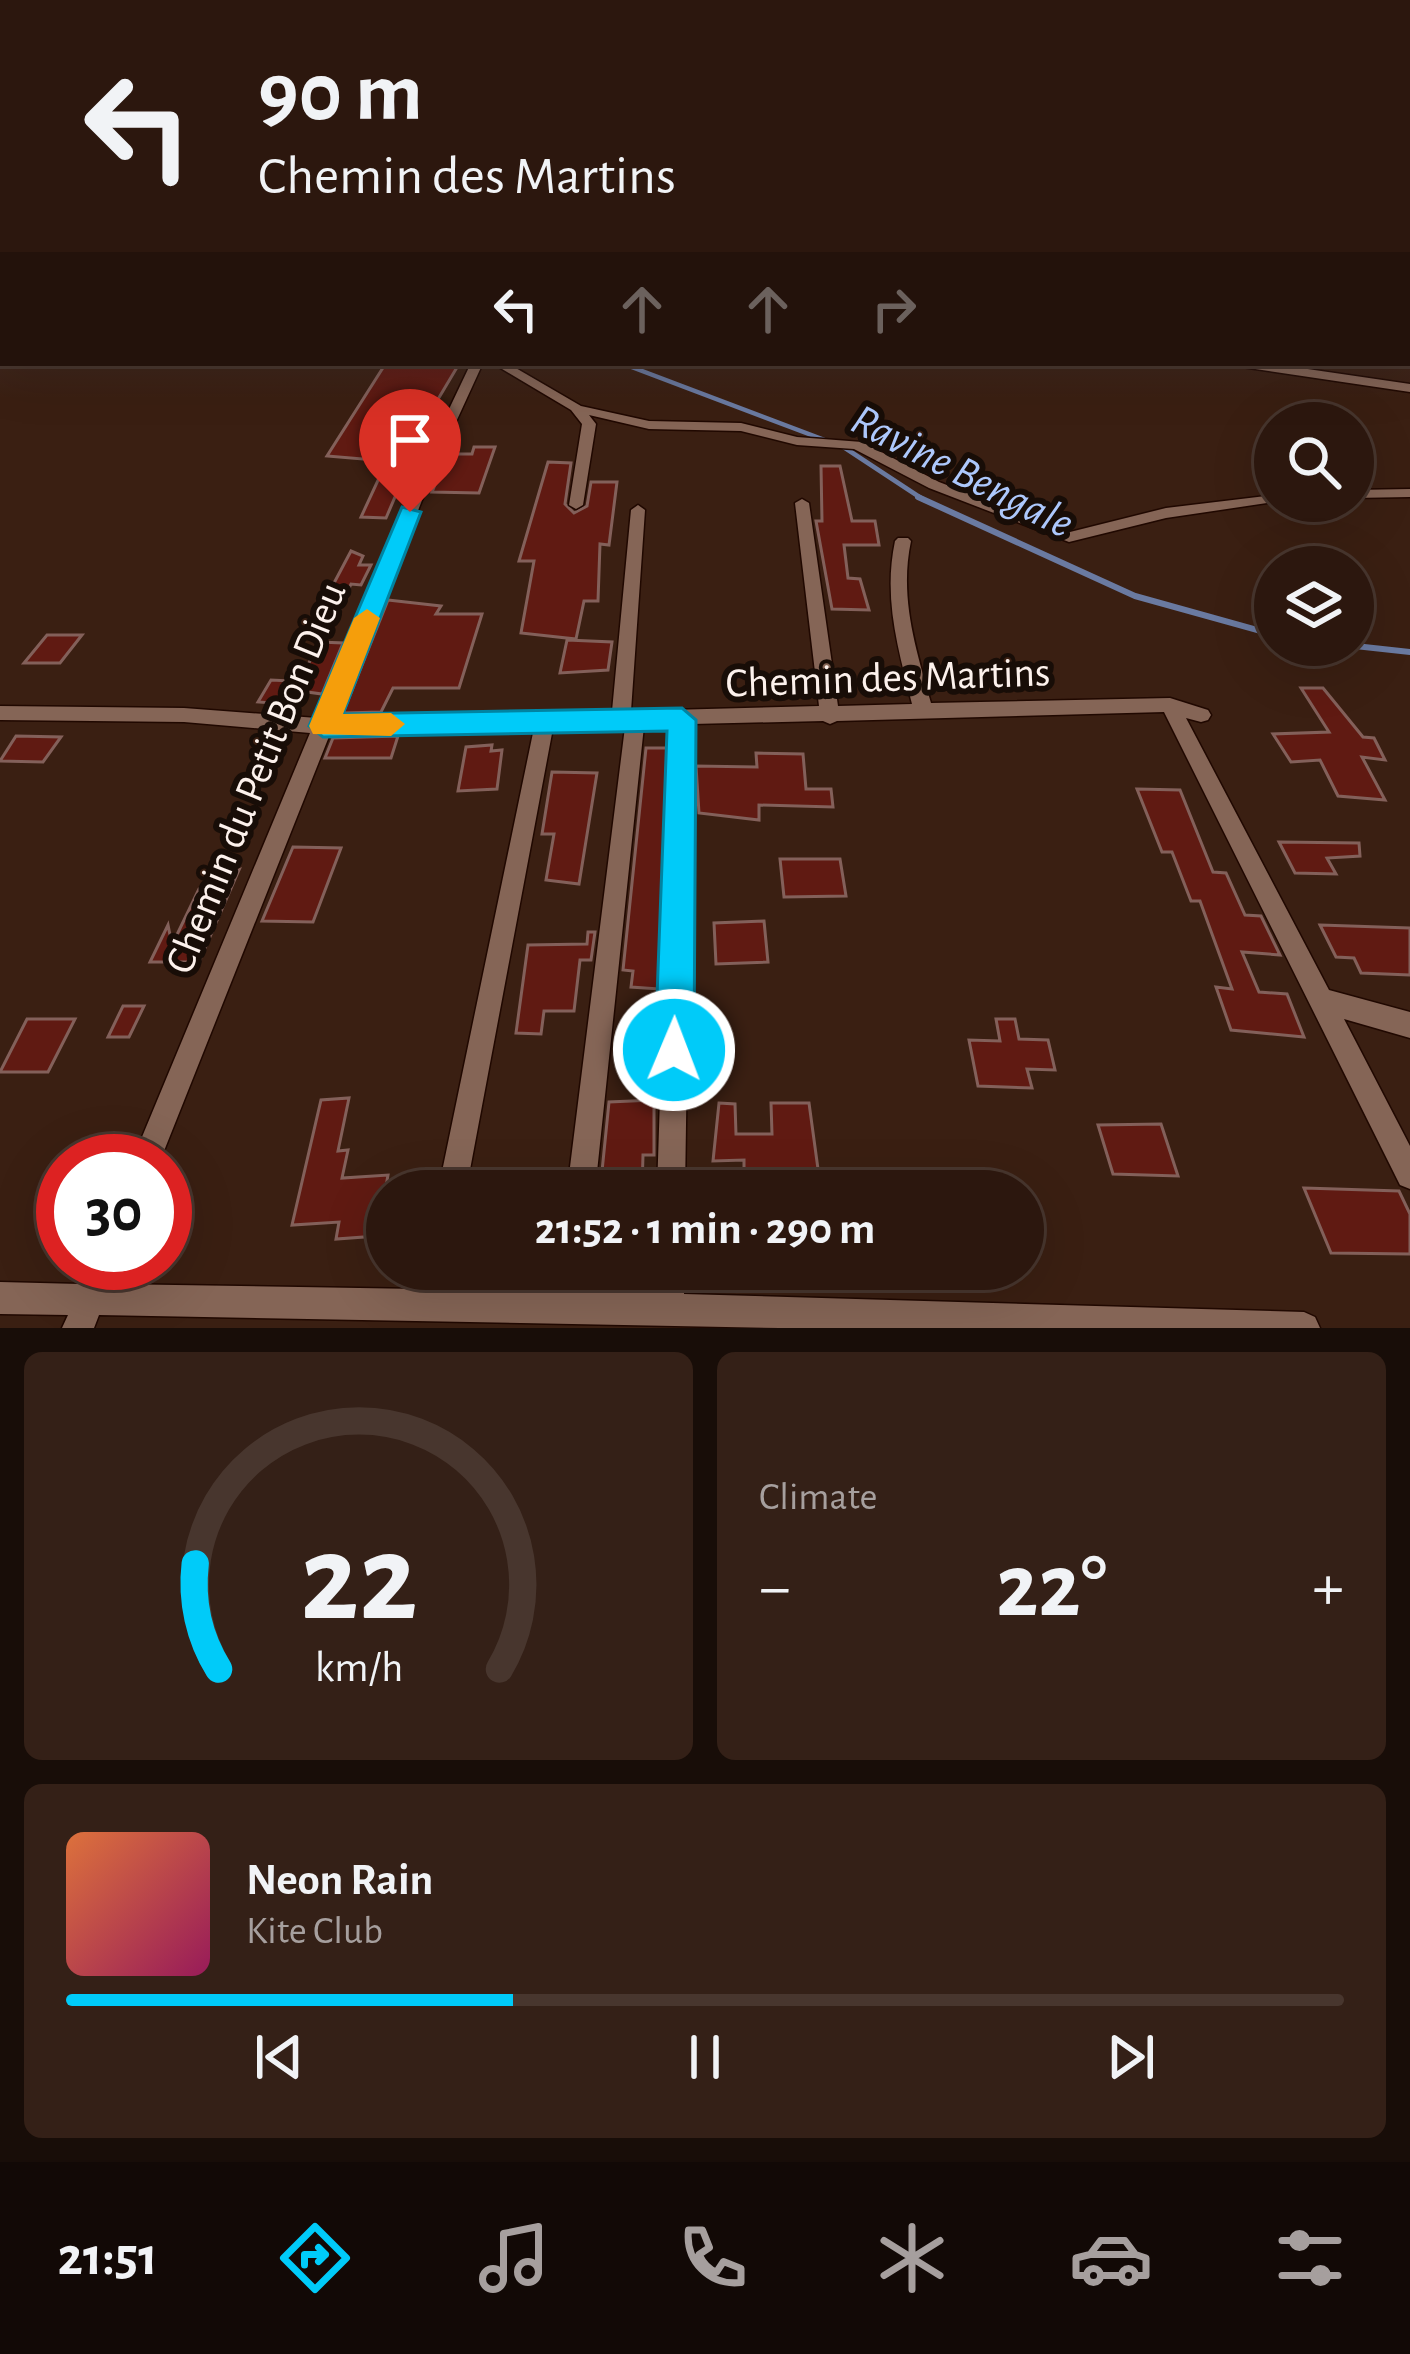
<!DOCTYPE html>
<meta charset="utf-8">
<style>
:root{--surface:#2c170e;--page:#342017;--text:#f1f3f6;--muted:#a69f9e;--line:#48362e;--accent:#00cbf9}
body{margin:0;font-family:"Alegreya Sans",sans-serif;background:var(--page);color:var(--text);height:100vh;display:flex;flex-direction:column;font-size:45px;white-space:nowrap}
*{box-sizing:border-box;margin:0}
p{font-size:39px;color:var(--muted)}
.icon{flex:none;width:66px;height:66px;fill:none;stroke:currentColor;stroke-width:2;stroke-linecap:round;stroke-linejoin:round}
.map{position:relative;height:1328px;overflow:hidden}
.details{display:flex;flex-direction:column;gap:24px;padding:24px;background:#180d08;flex:1}
.details>*{flex:none}
.hud{position:absolute;left:0px;top:0px;width:1410px;height:366px;box-shadow:0 12px 48px #0002,0 0 0 3px var(--line);background:#2c170e;color:var(--text);overflow:hidden}
.fabs{position:absolute;left:1254px;top:402px;display:grid;gap:24px}
.fabs a{display:grid;place-items:center;width:120px;height:120px;border-radius:50%;background:var(--surface);box-shadow:0 12px 48px #0002,0 0 0 3px var(--line);font-size:60px}
.speed{position:absolute;left:36px;top:1134px;display:flex;gap:24px;font-size:60px;font-weight:700;text-align:center}
.speed>*{display:grid;place-content:center;width:156px;height:156px;border-radius:50%;background:var(--surface);box-shadow:0 12px 48px #0002,0 0 0 3px var(--line);line-height:1}
.speed .limit{border:18px solid #d22;background:#fff;color:#111}
.pin{position:absolute;display:grid;place-items:center;width:102px;height:102px;color:#fff;margin:-123px -51px;border-radius:50% 50% 50% 0;rotate:-45deg;box-shadow:0 0 12px #0007}
.pin .icon{rotate:45deg}
.me{position:absolute;width:132px;margin:-66px;rotate:1deg;stroke-linejoin:round;filter:drop-shadow(0 0 9px #0008)}
.turn{display:flex;align-items:center;gap:42px;height:252px;padding:0 60px;font-size:54px}
.turn .icon{width:156px;height:156px;stroke-width:2.5}
.turn b{display:block;font-size:84px;line-height:102px}
.lanes{display:flex;align-items:center;height:114px;padding:0 60px;background:#0003;justify-content:center;gap:60px;direction:ltr}
.lanes .off{opacity:.35}
.big{font-size:90px;font-weight:600;line-height:1.1}
.details .widget{flex:1;display:flex;flex-direction:column;justify-content:center;gap:18px;min-width:0;padding:0 42px;border-radius:18px;background:var(--page)}
.details .dial{align-items:center;gap:0}
.dial svg{height:312px;overflow:visible;fill:none;stroke:var(--line);stroke-width:7;stroke-linecap:round;text-anchor:middle}
.dial text{fill:var(--text);stroke:none}
.song{display:flex;align-items:center;gap:36px}
.cover{width:144px;height:144px;border-radius:18px;background:linear-gradient(135deg,hsl(20 70% 55%),hsl(330 70% 35%))}
.played{height:12px;border-radius:6px;background:linear-gradient(90deg,var(--accent) 35%,var(--line) 35%)}
.keys{display:flex;justify-content:space-around;direction:ltr}
.heat{display:flex;justify-content:space-between;align-items:center;font-size:66px;direction:ltr}
.details .tiles{flex:1;display:grid;gap:24px;grid-template-columns:1fr 1fr}
.widget:last-child{grid-column:span 2}
.trip{position:absolute;left:366px;top:1170px;width:678px;height:120px;border-radius:60px;background:var(--surface);box-shadow:0 12px 48px #0002,0 0 0 3px var(--line);font-weight:600;line-height:120px;text-align:center}
.tabs{display:flex;height:192px;justify-content:space-around;align-items:center;background:#120906;color:var(--muted)}
.tabs .icon{width:84px;height:84px}
.tabs .selected{color:var(--accent)}
.tabs b{font-size:54px;color:var(--text)}
.map>svg:first-child{display:block}
.lines{fill:none;stroke-linecap:round;stroke-linejoin:round}
.stream-far1{stroke:#6a7aa1;stroke-width:4.5}
.stream{stroke:#6a7aa1;stroke-width:6}
.building{fill:#601a12;stroke:#83605a;stroke-width:3}
.minor-casing{stroke:#200800;stroke-width:3}
.minor{fill:#856556;fill-rule:evenodd}
.route{fill:#00cbf9;stroke:#0084a2;stroke-width:3}
.slow{fill:#f59e0b}
.labels{text-anchor:middle;dominant-baseline:central;stroke-width:12;stroke-linejoin:round;paint-order:stroke}
.street-label{font-size:42px;fill:#fcf1ec;stroke:#180d07}
.water-label{font-size:45px;font-style:italic;fill:#adc8fc;stroke:#180d07}
</style>
<div class="map">
<svg width="1410" height="1328" viewBox="0 0 1410 1328">
<rect width="100%" height="100%" fill="#3a1f12"/>
<g class="lines">
<!-- stream-far1 -->
<g class="stream-far1">
<polyline points="621,363 830,442"/>
<polyline points="842,446 924,500"/>
</g>
<!-- stream -->
<g class="stream">
<polyline points="918,497 1135,596 1275,635"/>
<polyline points="1346,645 1410,652"/>
</g>
</g>
<!-- building -->
<g class="building">
<polygon points="386,363 459,364 434,406 386,518 361,517 387,461 327,456"/>
<polygon points="474,447 495,447 479,493 432,492 448,454 472,454"/>
<polygon points="548,462 571,463 565,504 574,513 587,506 591,482 617,482 609,545 600,544 598,601 584,601 576,639 521,633 534,561 519,561"/>
<polygon points="821,466 840,466 852,521 875,521 879,545 844,545 848,578 860,579 869,610 832,609 816,521 822,521"/>
<polygon points="351,551 363,556 359,565 371,565 361,585 351,584 337,617 316,617"/>
<polygon points="388,600 441,606 436,614 482,614 459,688 393,688 381,712 343,713"/>
<polygon points="47,635 82,635 60,663 24,663"/>
<polygon points="567,640 612,642 608,670 560,673"/>
<polygon points="319,642 343,643 322,694 307,692 301,705 258,702 271,680 291,681 299,667 307,667"/>
<polygon points="1301,688 1323,688 1363,737 1374,738 1385,760 1362,757 1385,800 1338,796 1320,760 1291,762 1273,734 1329,732"/>
<polygon points="16,736 61,737 43,762 0,761"/>
<polygon points="398,736 391,758 325,758 333,738"/>
<polygon points="492,745 491,751 502,750 497,789 458,791 466,747"/>
<polygon points="646,748 667,748 659,989 631,987 633,971 623,970"/>
<polygon points="756,753 803,754 806,789 831,789 833,807 759,805 759,820 699,813 696,766 757,767"/>
<polygon points="552,772 597,773 579,884 546,880 554,834 542,834"/>
<polygon points="1137,789 1180,790 1213,872 1226,873 1245,915 1261,916 1280,955 1242,952 1259,992 1287,994 1304,1037 1231,1030 1216,987 1232,989 1200,901 1191,901 1172,852 1162,852"/>
<polygon points="1279,842 1359,843 1360,856 1327,858 1336,874 1295,873"/>
<polygon points="293,847 341,848 313,922 262,921"/>
<polygon points="780,859 840,859 846,896 784,897"/>
<polygon points="239,870 199,962 150,962 168,925 172,945 199,889"/>
<polygon points="764,921 768,962 716,964 714,923"/>
<polygon points="1320,925 1410,928 1410,975 1361,973 1354,958 1336,957"/>
<polygon points="588,932 595,932 591,960 580,960 574,1011 544,1011 541,1034 516,1033 528,945 587,944"/>
<polygon points="123,1006 144,1006 129,1037 108,1037"/>
<polygon points="27,1019 75,1019 48,1072 0,1072"/>
<polygon points="996,1019 1015,1019 1019,1039 1048,1040 1055,1070 1027,1069 1032,1088 978,1086 969,1040 1000,1041"/>
<polygon points="349,1098 338,1151 348,1150 342,1178 388,1175 377,1236 336,1239 339,1222 292,1225 321,1100"/>
<polygon points="654,1100 654,1155 643,1155 642,1191 600,1191 609,1102"/>
<polygon points="719,1103 735,1104 736,1134 772,1134 771,1103 809,1103 821,1191 775,1191 774,1169 744,1169 744,1160 713,1161"/>
<polygon points="1161,1124 1178,1176 1113,1174 1098,1125"/>
<polygon points="1304,1188 1399,1191 1410,1214 1410,1254 1331,1253"/>
</g>
<g class="lines">
<defs>
<g id="minor">
<rect x="1407" y="247" width="3" height="6"/>
<polygon points="3,306 3,314 0,315 0,307"/>
<path d="M471 363H483L434 470 336 718 612 711 631 510 638 505 645 510 631 711 819 706 795 503 802 499 809 503 838 706 912 704C898 649 883 598 895 541L898 538H908L911 541C899 598 916 649 931 703L1170 698 1208 710 1211 715 1208 720 1201 722 1186 718 1329 990 1410 1012V1038L1344 1019 1410 1146V1189L1400 1185 1164 712 837 721 830 724 823 721 692 724 685 1191H657L672 725 644 726 595 1191H567L625 727 553 728 466 1191H438L534 728 330 734 160 1161H132L310 733 184 722 0 720V706L184 708 317 718 420 470Z"/>
<polygon points="492,363 507,363 581,406 649,421 741,423 797,437 862,442 939,482 1070,532 1166,508 1275,495 1275,501 1281,501 1166,518 1069,542 929,488 854,449 797,445 741,431 649,429 589,415 596,424 583,505 576,509 569,505 582,424 571,410"/>
<polygon points="1236,363 1266,363 1410,384 1410,392 1242,367"/>
<polygon points="1410,489 1410,497 1353,498 1353,490"/>
<polygon points="89,1263 119,1263 111,1284 419,1289 423,1269 453,1269 449,1290 553,1291 556,1269 586,1269 584,1292 653,1293 654,1269 684,1269 684,1294 1304,1312 1315,1317 1320,1328 780,1328 99,1315 94,1328 62,1328 68,1315 0,1314 0,1282 80,1284"/>
</g>
</defs>
<!-- minor casing -->
<use href="#minor" class="minor-casing"/>
<!-- minor -->
<use href="#minor" class="minor"/>
</g>
<!-- sky -->
<linearGradient id="sky" x2="0" y2="1"><stop stop-color="#20110a"/><stop offset="0.53" stop-color="#4f4244"/><stop offset="1" stop-color="#4f4244" stop-opacity="0"/></linearGradient>
<rect width="1410" height="398" fill="url(#sky)"/>
<!-- route -->
<polygon class="route" points="402,507 421,512 343,714 682,708 696,720 694,1050 688,1064 674,1069 660,1064 655,1050 667,731 323,737 309,726"/>
<!-- slow -->
<polygon class="slow" points="367,609 380,618 343,714 391,713 405,724 391,736 313,734 309,726 354,618"/>
<g class="labels">
<!-- street labels -->
<g class="street-label">
<text transform="translate(888 678) rotate(-2)">Chemin des Martins</text>
<text transform="translate(256 778) rotate(-68)">Chemin du Petit Bon Dieu</text>
</g>
<!-- water labels -->
<g class="water-label">
<text transform="translate(962 472) rotate(27)">Ravine Bengale</text>
</g>
</g>
</svg>
<div class="fabs">
<a><svg class="icon" aria-label="search" viewBox="0 0 24 24"><circle cx="10" cy="10" r="6"/><path d="M15 15l6 6"/></svg></a>
<a><svg class="icon" aria-label="layers" viewBox="0 0 24 24"><path d="M12 4l9 5-9 5-9-5zM3 14l9 5 9-5"/></svg></a>
</div>
<div class="speed"><div class="limit">30</div></div>
<div class="pin" style="left:410px;top:512px;background:#d93025"><svg class="icon" aria-label="arrive" viewBox="0 0 24 24"><path d="M6 21V4h12l-3 4 3 4H6"/></svg></div>
<svg class="me" style="left:674px;top:1050px" viewBox="-20 -20 40 40"><circle r="17" fill="#00cbf9" stroke="#fff" stroke-width="3"/><path d="M0-11L8 9 0 5-8 9z" fill="#fff"/></svg>
<div class="trip">21:52 · 1 min · 290 m</div>
<div class="hud">
<div class="turn"><svg class="icon" aria-label="left" viewBox="0 0 24 24"><path d="M17 20v-9H6M10 6l-5 5 5 5"/></svg><div><b>90 m</b>Chemin des Martins</div></div>
<div class="lanes"><svg class="icon" aria-label="left" viewBox="0 0 24 24"><path d="M17 20v-9H6M10 6l-5 5 5 5"/></svg><svg class="icon off" aria-label="ahead" viewBox="0 0 24 24"><path d="M12 20V5M6 11l6-6 6 6"/></svg><svg class="icon off" aria-label="ahead" viewBox="0 0 24 24"><path d="M12 20V5M6 11l6-6 6 6"/></svg><svg class="icon off" aria-label="right" viewBox="0 0 24 24"><path d="M7 20v-9h11M14 6l5 5-5 5"/></svg></div>
</div>
</div>
<section class="details">
<div class="tiles">
<div class="widget dial"><svg viewBox="0 0 100 80">
<path d="M14 69A42 42 0 1 1 86 69"/>
<path d="M14 69A42 42 0 0 1 8 42" stroke="#00cbf9"/>
<text x="50" y="56" font-size="32" font-weight="700">22</text>
<text x="50" y="72" font-size="11">km/h</text>
</svg></div>
<div class="widget"><p>Climate</p>
<div class="heat"><a>−</a><b class="big">22°</b><a>+</a></div>
</div>
<div class="widget">
<div class="song"><i class="cover"></i><div><b>Neon Rain</b><p>Kite Club</p></div></div>
<div class="played"></div>
<div class="keys"><svg class="icon" aria-label="previous" viewBox="0 0 24 24"><path d="M18 5L8 12l10 7zM5 5v14"/></svg><svg class="icon" aria-label="pause" viewBox="0 0 24 24"><path d="M8 5v14M16 5v14"/></svg><svg class="icon" aria-label="next" viewBox="0 0 24 24"><path d="M6 5l10 7-10 7zM19 5v14"/></svg></div>
</div>
</div>
</section>
<nav class="tabs">
<b>21:51</b>
<svg class="icon selected" aria-label="directions" viewBox="0 0 24 24"><path d="M12 3l9 9-9 9-9-9zM9 14v-3h6M13 9l2 2-2 2"/></svg>
<svg class="icon" aria-label="music" viewBox="0 0 24 24"><path d="M9 18V5l10-2v13"/><circle cx="6" cy="18" r="3"/><circle cx="16" cy="16" r="3"/></svg>
<svg class="icon" aria-label="phone" viewBox="0 0 24 24"><path d="M5 4h4l2 5-3 2q2 4 5 5l2-3 5 2v4C11 20 4 13 5 4z"/></svg>
<svg class="icon" aria-label="climate" viewBox="0 0 24 24"><path d="M12 3v18M4 7l16 10M4 17L20 7"/></svg>
<svg class="icon" aria-label="car" viewBox="0 0 24 24"><path d="M5 17H2v-5l4-1 3-4h7l3 4 3 1v5h-3M9 17h6M6 11h13"/><circle cx="7" cy="17" r="2"/><circle cx="17" cy="17" r="2"/></svg>
<svg class="icon" aria-label="filters" viewBox="0 0 24 24"><path d="M4 7h16M4 17h16"/><circle cx="9" cy="7" r="2"/><circle cx="15" cy="17" r="2"/></svg>
</nav>
